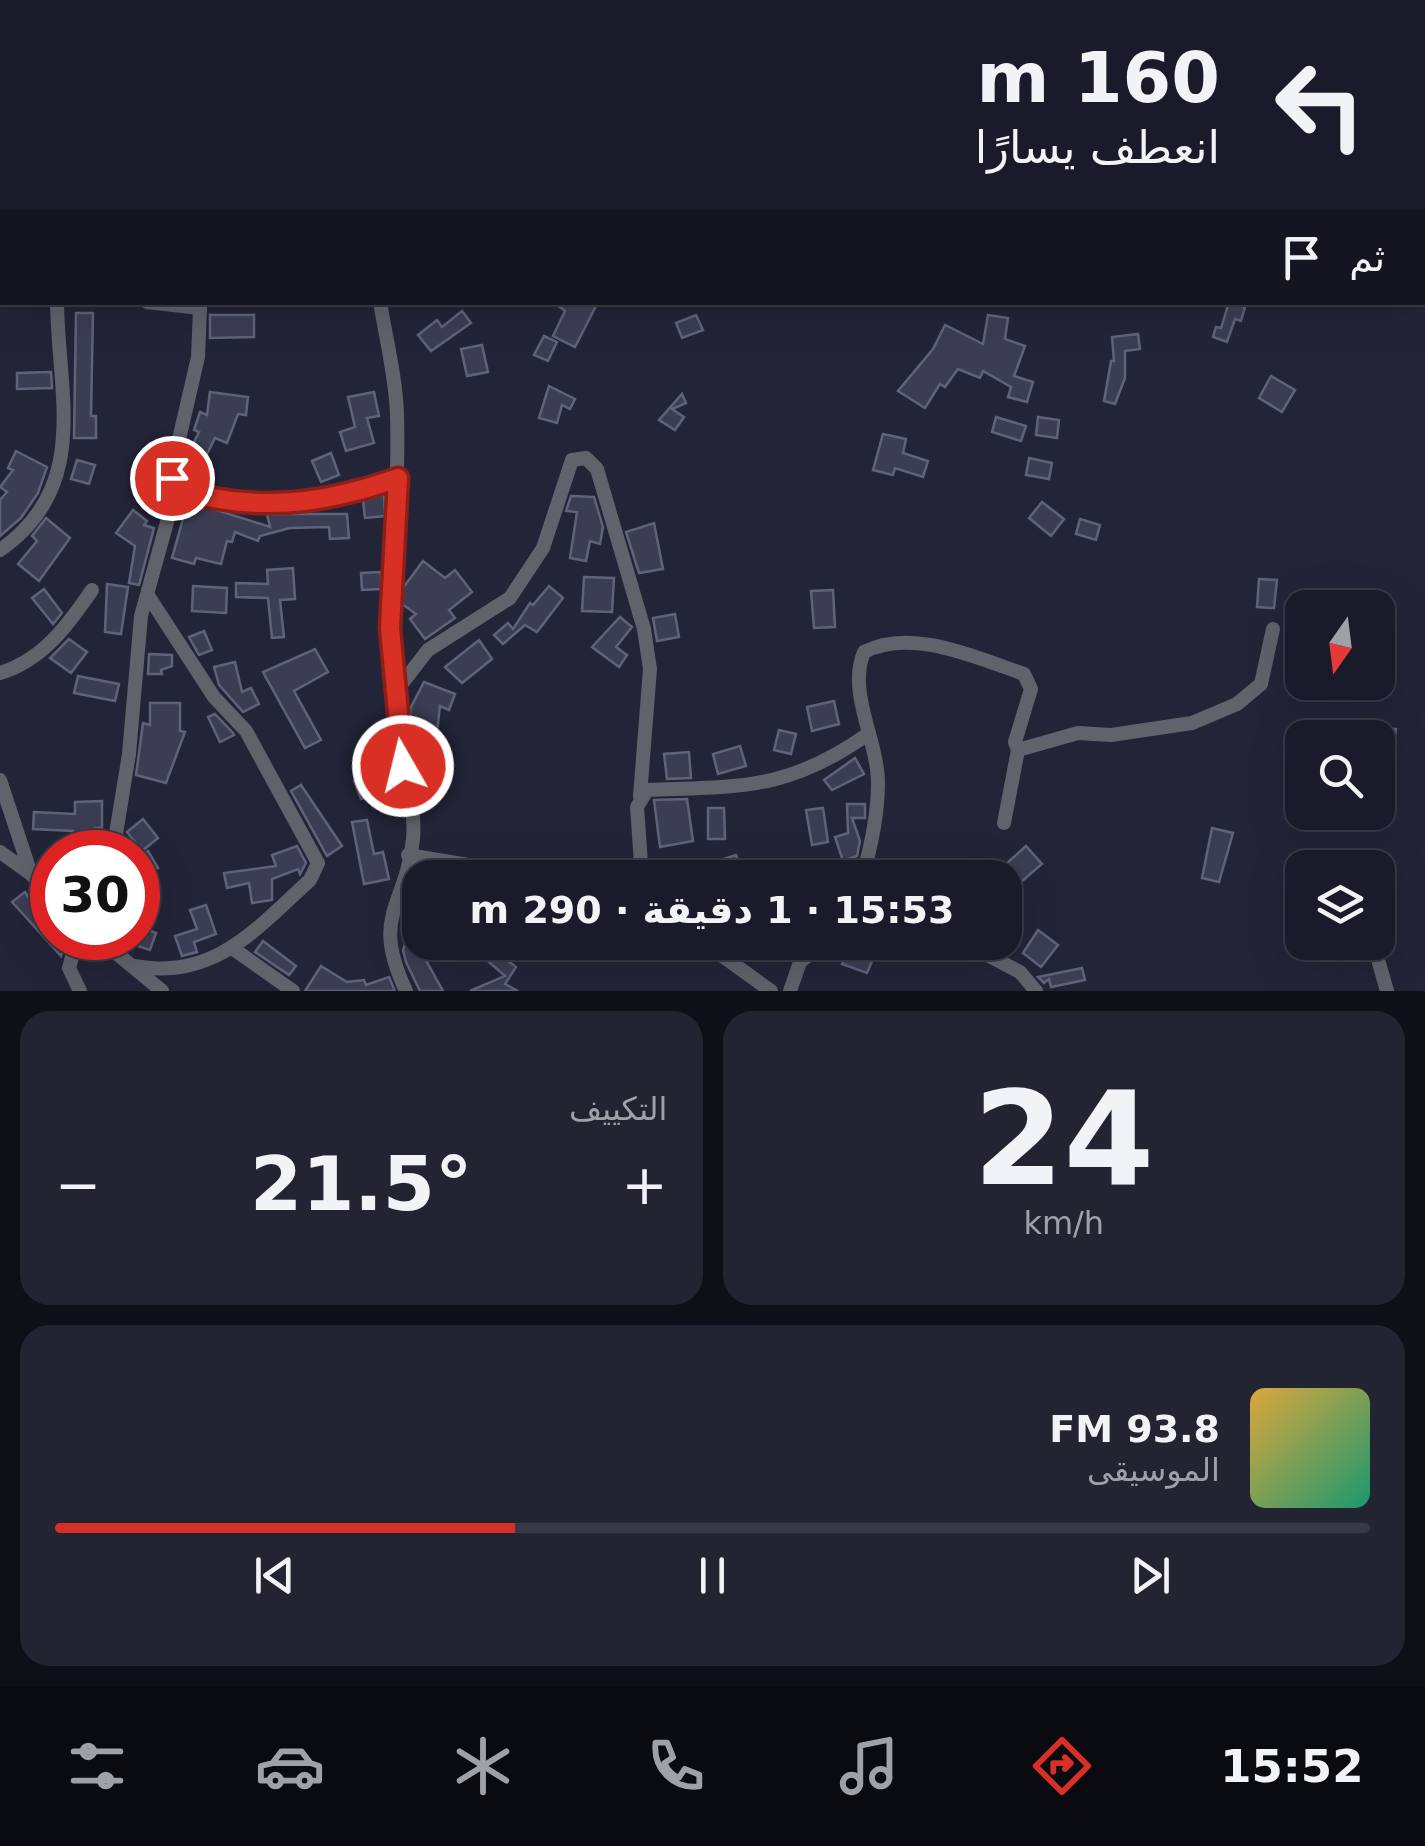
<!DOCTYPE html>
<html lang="ar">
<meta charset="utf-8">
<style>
:root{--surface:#1a1b2a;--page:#232432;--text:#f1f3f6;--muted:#9fa1a8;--line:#383947;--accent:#d93025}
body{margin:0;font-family:"DejaVu Sans",Vazirmatn,sans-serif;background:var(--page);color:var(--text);direction:rtl;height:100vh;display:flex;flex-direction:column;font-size:38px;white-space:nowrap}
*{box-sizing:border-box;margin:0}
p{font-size:32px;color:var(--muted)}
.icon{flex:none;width:55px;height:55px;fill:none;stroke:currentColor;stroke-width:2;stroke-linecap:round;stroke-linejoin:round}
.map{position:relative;height:991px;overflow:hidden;direction:ltr}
.sheet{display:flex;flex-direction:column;gap:20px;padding:20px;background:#0e0f17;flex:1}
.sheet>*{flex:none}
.hud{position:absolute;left:0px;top:0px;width:1425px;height:305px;box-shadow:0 10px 40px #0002,0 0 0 2px var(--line);direction:rtl;background:#1a1b2a;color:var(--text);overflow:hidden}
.needle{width:65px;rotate:194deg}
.controls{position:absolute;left:1285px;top:590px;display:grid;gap:20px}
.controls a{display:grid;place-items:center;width:110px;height:110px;border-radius:20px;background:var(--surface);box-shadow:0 10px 40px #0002,0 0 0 2px var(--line);font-size:50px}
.speed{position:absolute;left:30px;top:830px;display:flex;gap:20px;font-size:50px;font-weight:700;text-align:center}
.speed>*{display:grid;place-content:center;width:130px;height:130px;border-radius:50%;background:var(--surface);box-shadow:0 10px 40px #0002,0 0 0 2px var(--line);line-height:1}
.speed .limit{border:15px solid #d22;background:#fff;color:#111}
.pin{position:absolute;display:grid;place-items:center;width:85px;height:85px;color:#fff;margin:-42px;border:5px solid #fff;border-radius:50%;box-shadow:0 2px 10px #0007}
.me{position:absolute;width:110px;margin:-55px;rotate:352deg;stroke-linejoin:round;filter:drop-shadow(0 0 8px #0008)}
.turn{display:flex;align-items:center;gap:35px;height:210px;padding:0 40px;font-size:45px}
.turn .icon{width:130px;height:130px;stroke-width:2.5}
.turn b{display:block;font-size:70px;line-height:85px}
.then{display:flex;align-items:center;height:95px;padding:0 40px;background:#0003;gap:20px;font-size:38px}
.big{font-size:75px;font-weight:700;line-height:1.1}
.sheet .card{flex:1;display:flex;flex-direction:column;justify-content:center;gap:15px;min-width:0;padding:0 35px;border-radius:30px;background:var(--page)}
.sheet .dial{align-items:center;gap:0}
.dial b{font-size:130px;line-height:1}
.song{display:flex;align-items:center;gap:30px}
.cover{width:120px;height:120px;border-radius:15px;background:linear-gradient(135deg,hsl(40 70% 55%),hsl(160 70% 35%))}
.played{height:10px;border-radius:5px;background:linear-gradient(90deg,var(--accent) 35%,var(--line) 35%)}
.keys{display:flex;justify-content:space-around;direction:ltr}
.heat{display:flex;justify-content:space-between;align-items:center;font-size:55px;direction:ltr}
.sheet .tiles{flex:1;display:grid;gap:20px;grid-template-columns:1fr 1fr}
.card:last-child{grid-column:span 2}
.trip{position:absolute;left:402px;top:860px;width:620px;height:100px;border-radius:30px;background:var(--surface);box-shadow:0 10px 40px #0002,0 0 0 2px var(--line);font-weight:700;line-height:100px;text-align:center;direction:rtl}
.menu{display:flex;height:160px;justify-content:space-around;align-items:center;background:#0a0b11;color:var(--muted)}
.menu .icon{width:70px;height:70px}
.menu .current{color:var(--accent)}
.menu b{font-size:45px;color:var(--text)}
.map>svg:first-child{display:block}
.building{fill:#3b3e53;stroke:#5f637a;stroke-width:2.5}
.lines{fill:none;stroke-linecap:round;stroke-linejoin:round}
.minor{stroke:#60626c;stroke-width:14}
.route-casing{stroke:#8d1f18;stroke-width:25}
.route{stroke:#d93025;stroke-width:18}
</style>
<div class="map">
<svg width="1425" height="991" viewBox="0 0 1425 991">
<rect width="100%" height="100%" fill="#222438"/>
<!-- building -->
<g class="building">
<polygon points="553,302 598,302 575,347 553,336 565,311"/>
<polygon points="1229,302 1245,307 1241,321 1235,319 1227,342 1213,337 1216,327 1221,328"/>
<polygon points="462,311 471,323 431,351 418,335 437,320 442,327"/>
<polygon points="76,313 93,313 91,416 96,416 96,438 74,438"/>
<polygon points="210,315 254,315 254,337 210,338"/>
<polygon points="696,315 703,330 682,338 676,323"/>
<polygon points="988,315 1008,318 1005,339 1025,346 1014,376 1033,382 1027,402 1008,397 1011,387 983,371 980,378 958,369 945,387 940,384 925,408 898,391 933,349 945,325 983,344"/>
<polygon points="1138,334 1140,349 1125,351 1125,378 1115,404 1104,401 1111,361 1114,361 1112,337"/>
<polygon points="544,336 557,342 548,361 534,355"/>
<polygon points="482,345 488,372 467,376 461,349"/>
<polygon points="51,372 52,388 17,389 17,373"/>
<polygon points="1271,376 1295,390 1282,412 1259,398"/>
<polygon points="549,386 575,399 570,409 562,405 557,423 539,418"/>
<polygon points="210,392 248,397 246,415 238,414 227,443 215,438 202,464 187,456 199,432 194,430 200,412 207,415"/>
<polygon points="374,392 379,416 367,418 374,443 346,451 340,432 355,427 348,397"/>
<polygon points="682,394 686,403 672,409 684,417 675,430 659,420"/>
<polygon points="996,417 1026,426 1021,441 992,432"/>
<polygon points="1038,417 1059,420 1057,438 1036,435"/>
<polygon points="883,434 906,439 903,453 928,461 923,477 895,468 893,475 873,470"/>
<polygon points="16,451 47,467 38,493 21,518 0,536 0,500 7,492 0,487 13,470 8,468"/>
<polygon points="331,453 339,475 321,482 312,461"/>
<polygon points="1029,458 1052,463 1049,479 1026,475"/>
<polygon points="77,460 95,465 89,484 71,479"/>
<polygon points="384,494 385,516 365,518 363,500"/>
<polygon points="571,496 594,497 603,527 600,544 590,541 586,561 570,558 577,512 566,511"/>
<polygon points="188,501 270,527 267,514 347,514 349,538 330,539 329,527 290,528 260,536 258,541 235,532 232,542 227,541 221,564 196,558 194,564 172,558"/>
<polygon points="1042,502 1064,519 1051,536 1029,518"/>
<polygon points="133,510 147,521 144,525 154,528 139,585 129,583 135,546 116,533"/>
<polygon points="46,518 70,538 39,581 18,564 37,541 32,536"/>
<polygon points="1080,519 1100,525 1096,540 1076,534"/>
<polygon points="654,523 663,569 639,573 626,532"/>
<polygon points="423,561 445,578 455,570 472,592 449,610 455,618 425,639 410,619 416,614 402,604 403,588"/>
<polygon points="293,568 295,599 280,600 284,637 272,638 268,598 236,597 236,583 268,584 267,570"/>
<polygon points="381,572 381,589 362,590 361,573"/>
<polygon points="584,577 614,578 612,612 582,611"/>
<polygon points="1259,579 1277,580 1274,608 1257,607"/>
<polygon points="107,584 128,587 121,634 105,632"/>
<polygon points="193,586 227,588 226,613 192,611"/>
<polygon points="549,586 563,598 537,632 525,625 503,644 494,635 508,623 513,629 530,603 533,605"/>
<polygon points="44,589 62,613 53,624 32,598"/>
<polygon points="833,590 835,627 814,628 811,591"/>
<polygon points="675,614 679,637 657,641 653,618"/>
<polygon points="620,617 632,627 616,647 627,655 619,667 592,647"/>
<polygon points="204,631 212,650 199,655 189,637"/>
<polygon points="69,639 87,652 71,673 50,658"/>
<polygon points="479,640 492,659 462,683 445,667"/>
<polygon points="315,649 328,672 294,691 321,740 305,748 263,672"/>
<polygon points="149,654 172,655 172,666 161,670 162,674 148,674"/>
<polygon points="235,662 242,692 251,688 259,704 243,712 219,685 214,667"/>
<polygon points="78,676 119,684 115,701 74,693"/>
<polygon points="424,682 455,694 449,710 440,706 434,759 424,758 427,734 410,732 409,725 411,707"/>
<polygon points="834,701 839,724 812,731 807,707"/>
<polygon points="150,703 180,703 180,731 185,732 166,783 136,775 143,723 150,725"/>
<polygon points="215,714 233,733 234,735 220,742 208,717"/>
<polygon points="1378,727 1396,729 1391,762 1378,760"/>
<polygon points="779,730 796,734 791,754 774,750"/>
<polygon points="740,746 746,766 718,774 713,754"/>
<polygon points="689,752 691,778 667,779 664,754"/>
<polygon points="855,758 864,774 832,790 824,780"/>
<polygon points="430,768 433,798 422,799 417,769"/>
<polygon points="372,774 379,793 361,799 354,781"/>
<polygon points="301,785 342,846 327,856 291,791"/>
<polygon points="687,799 693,841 660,847 654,800"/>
<polygon points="102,801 102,828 95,828 95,852 73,852 73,831 33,829 34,812 75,814 75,802"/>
<polygon points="847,804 865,804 865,818 852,818 860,841 857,856 843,861 835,837 848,833"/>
<polygon points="708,808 724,808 725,839 708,839"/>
<polygon points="823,808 828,842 812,845 806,810"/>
<polygon points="143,819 158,838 142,851 127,832"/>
<polygon points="367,820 374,854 383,852 389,879 364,884 352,822"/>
<polygon points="1212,828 1233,833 1219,882 1202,878"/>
<polygon points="297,846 306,863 300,874 298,869 272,879 272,900 252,903 249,883 227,888 224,873 276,866 272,855"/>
<polygon points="1026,846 1042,864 1021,882 1006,864"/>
<polygon points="148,851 158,868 138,880 138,857"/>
<polygon points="736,855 744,878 708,878 708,864"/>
<polygon points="25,892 39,913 46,906 52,911 52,938 66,938 61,956 12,902"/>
<polygon points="206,905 216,934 194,942 197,952 182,956 175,936 197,929 190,910"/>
<polygon points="417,910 420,945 417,944 443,991 420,991 406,962 403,950"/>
<polygon points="138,926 156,933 150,950 116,939 138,938"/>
<polygon points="1038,930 1058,945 1041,967 1023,953"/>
<polygon points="263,941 296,966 289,975 255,952"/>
<polygon points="466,942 485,942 516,967 505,984 518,991 470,991 505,976"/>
<rect x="533" y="942" width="27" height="12"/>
<polygon points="850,944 875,954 867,973 842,964"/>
<polygon points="321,966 347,982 364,980 366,985 389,977 395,991 305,991"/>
<polygon points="1082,968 1085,980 1051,987 1049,979 1044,983 1038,977"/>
</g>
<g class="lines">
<!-- minor -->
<g class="minor">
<polyline points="145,0 145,2"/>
<polyline points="818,2 818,0"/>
<polyline points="0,94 2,94"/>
<polyline points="0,173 2,173"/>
<polyline points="0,286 2,287"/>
<polyline points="147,302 200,308 200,302"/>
<path d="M380 302C386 339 396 378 397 415 400 504 388 592 392 681 394 726 417 799 413 839 406 908 370 914 406 991"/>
<path d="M200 308 198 357 174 461 172 478 177 486C252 516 324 503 398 479"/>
<path d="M0 550C91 487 58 394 57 302"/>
<path d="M0 673C43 660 68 625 92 590"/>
<polyline points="393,695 428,650 510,598 543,548 572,460 586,458 597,469 644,629 650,669 640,796"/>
<polyline points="0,780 31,874 0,852"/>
<polyline points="1004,823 1018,750"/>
<polyline points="113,852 129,754 141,616 177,486"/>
<polyline points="408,855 486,868 512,878"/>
<polyline points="31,874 52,898"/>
<path d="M642 878 637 807 647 790C742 786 787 791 868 734"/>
<path d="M862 878C871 847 878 815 878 783 878 741 847 692 864 652 911 627 977 658 1024 674L1031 689 1015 742 1018 750 1078 733 1111 735 1192 723 1237 704 1261 684 1273 629"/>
<polyline points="77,938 69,968 80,991"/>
<polyline points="98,938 162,991"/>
<polyline points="703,942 771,991"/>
<polyline points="970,946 1020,972 1036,991"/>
<polyline points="232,948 293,991"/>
<polyline points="1379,963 1387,991"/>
<path d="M134 966C214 981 256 929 310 880L318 863 246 731 214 697 149 597"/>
<polyline points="790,991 800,962 824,942"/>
</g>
</g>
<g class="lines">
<defs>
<path id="route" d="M172 478C180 492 198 495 213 498 278 510 335 500 398 478L390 628 403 766"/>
</defs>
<!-- route casing -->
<use href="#route" class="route-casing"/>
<!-- route -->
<use href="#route" class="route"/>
</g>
</svg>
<div class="controls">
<a><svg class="needle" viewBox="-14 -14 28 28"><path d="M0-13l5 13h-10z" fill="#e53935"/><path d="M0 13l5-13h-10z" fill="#9fa1a8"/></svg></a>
<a><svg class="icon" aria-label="search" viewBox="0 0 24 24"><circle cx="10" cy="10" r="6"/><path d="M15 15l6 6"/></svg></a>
<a><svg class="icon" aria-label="layers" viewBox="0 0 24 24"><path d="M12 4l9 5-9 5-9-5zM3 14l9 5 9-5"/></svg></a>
</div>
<div class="speed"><div class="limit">30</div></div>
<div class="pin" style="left:172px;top:478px;background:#d93025"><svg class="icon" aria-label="arrive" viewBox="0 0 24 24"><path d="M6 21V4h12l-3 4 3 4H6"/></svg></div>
<svg class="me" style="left:403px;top:766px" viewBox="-20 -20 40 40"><circle r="17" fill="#d93025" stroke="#fff" stroke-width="3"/><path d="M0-11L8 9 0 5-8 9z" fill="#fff"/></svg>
<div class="trip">15:53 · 1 دقيقة · 290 m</div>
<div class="hud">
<div class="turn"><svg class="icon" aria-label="left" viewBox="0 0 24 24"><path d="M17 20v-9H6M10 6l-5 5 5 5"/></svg><div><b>160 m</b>انعطف يسارًا</div></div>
<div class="then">ثم<svg class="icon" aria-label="arrive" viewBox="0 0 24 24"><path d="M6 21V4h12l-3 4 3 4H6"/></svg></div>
</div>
</div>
<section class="sheet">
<div class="tiles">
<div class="card dial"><b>24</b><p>km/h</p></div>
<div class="card"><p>التكييف</p>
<div class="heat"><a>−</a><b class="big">21.5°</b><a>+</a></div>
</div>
<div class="card">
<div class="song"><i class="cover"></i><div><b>93.8 FM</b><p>الموسيقى</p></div></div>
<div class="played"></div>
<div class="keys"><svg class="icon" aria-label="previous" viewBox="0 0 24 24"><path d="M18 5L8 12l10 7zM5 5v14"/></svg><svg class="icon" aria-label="pause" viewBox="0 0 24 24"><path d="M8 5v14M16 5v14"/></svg><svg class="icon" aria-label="next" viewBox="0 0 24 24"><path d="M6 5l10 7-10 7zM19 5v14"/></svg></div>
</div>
</div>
</section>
<nav class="menu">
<b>15:52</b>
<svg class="icon current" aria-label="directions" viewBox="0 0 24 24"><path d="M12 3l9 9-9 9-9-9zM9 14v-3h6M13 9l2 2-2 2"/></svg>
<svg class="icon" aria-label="music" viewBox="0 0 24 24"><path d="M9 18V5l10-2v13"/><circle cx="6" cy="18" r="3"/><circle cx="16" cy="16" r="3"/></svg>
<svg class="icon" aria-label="phone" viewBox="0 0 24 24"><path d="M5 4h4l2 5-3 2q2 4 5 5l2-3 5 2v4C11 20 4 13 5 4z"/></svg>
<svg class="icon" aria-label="climate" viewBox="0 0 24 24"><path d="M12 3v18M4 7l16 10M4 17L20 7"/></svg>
<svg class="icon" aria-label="car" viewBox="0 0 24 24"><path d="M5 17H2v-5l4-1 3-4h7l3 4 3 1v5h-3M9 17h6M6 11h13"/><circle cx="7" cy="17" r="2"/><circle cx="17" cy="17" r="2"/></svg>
<svg class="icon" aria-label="filters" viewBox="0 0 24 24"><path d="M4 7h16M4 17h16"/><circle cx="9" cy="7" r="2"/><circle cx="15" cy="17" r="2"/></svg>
</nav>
